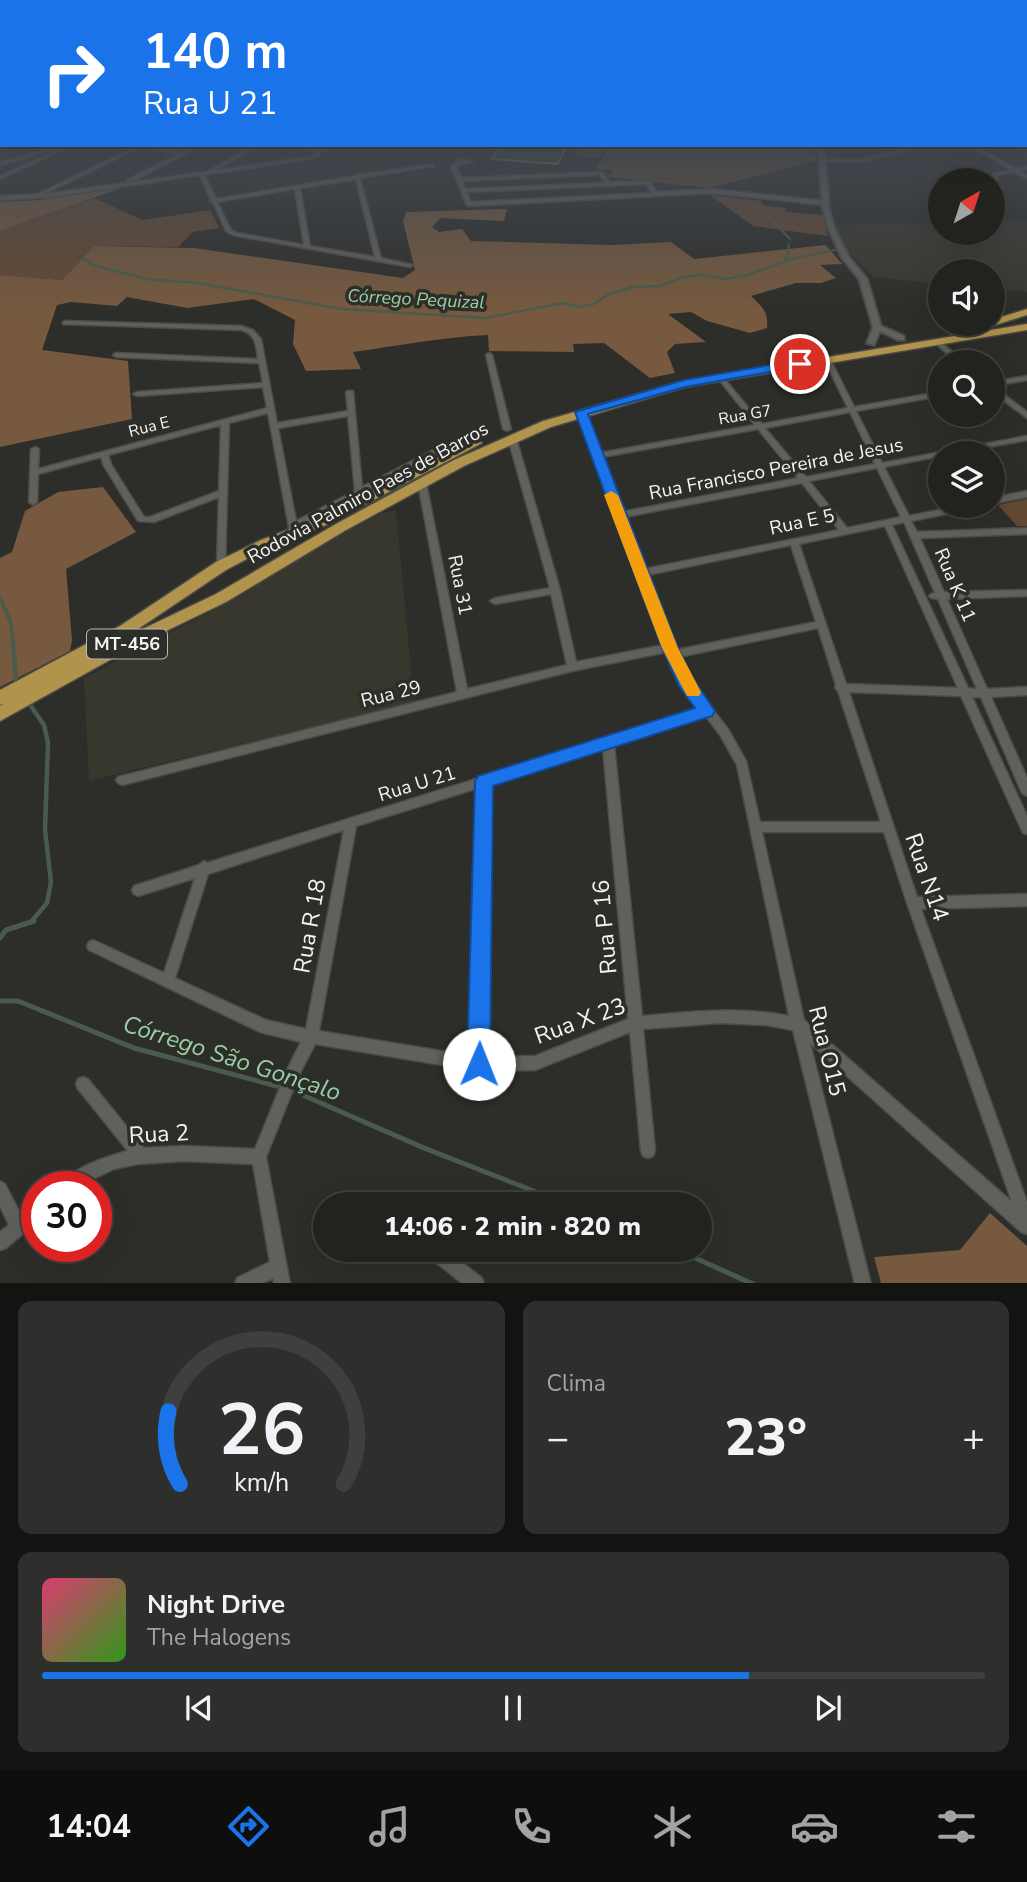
<!DOCTYPE html>
<html lang="pt">
<meta charset="utf-8">
<style>
:root{--surface:#22221f;--page:#2e2f2c;--text:#f1f3f6;--muted:#a2a4a4;--line:#3f3f3d;--accent:#1a73e8}
body{margin:0;font-family:"Nunito Sans",sans-serif;background:var(--page);color:var(--text);height:100vh;display:flex;flex-direction:column;font-size:26px;white-space:nowrap}
*{box-sizing:border-box;margin:0}
p{font-size:23px;color:var(--muted)}
.icon{flex:none;width:38px;height:38px;fill:none;stroke:currentColor;stroke-width:2;stroke-linecap:round;stroke-linejoin:round}
.map{position:relative;height:1283px;overflow:hidden}
.details{display:flex;flex-direction:column;gap:18px;padding:18px;background:#131311;flex:1}
.details>*{flex:none}
.guide{position:absolute;left:0px;top:0px;width:1027px;height:147px;box-shadow:0 7px 28px #0002,0 0 0 2px var(--line);background:#1a73e8;color:#fff;overflow:hidden}
.needle{width:46px;rotate:39deg}
.tools{position:absolute;left:928px;top:168px;display:grid;gap:14px}
.tools a{display:grid;place-items:center;width:77px;height:77px;border-radius:50%;background:var(--surface);box-shadow:0 7px 28px #0002,0 0 0 2px var(--line);font-size:35px}
.speed{position:absolute;left:21px;top:1171px;display:flex;gap:14px;font-size:35px;font-weight:700;text-align:center}
.speed>*{display:grid;place-content:center;width:91px;height:91px;border-radius:50%;background:var(--surface);box-shadow:0 7px 28px #0002,0 0 0 2px var(--line);line-height:1}
.speed .limit{border:10px solid #d22;background:#fff;color:#111}
.pin{position:absolute;display:grid;place-items:center;width:60px;height:60px;color:#fff;margin:-30px;border:4px solid #fff;border-radius:50%;box-shadow:0 2px 7px #0007}
.me{position:absolute;width:77px;margin:-38px;rotate:1deg;stroke-linejoin:round;filter:drop-shadow(0 0 5px #0008)}
.turn{display:flex;align-items:center;gap:24px;height:147px;padding:0 28px;font-size:32px}
.turn .icon{width:91px;height:91px;stroke-width:2.5}
.turn b{display:block;font-size:49px;line-height:60px}
.big{font-size:52px;font-weight:800;line-height:1.1}
.details .tile{flex:1;display:flex;flex-direction:column;justify-content:center;gap:10px;min-width:0;padding:0 24px;border-radius:14px;background:var(--page)}
.details .dial{align-items:center;gap:0}
.dial svg{height:182px;overflow:visible;fill:none;stroke:var(--line);stroke-width:7;stroke-linecap:round;text-anchor:middle}
.dial text{fill:var(--text);stroke:none}
.song{display:flex;align-items:center;gap:21px}
.cover{width:84px;height:84px;border-radius:10px;background:linear-gradient(135deg,hsl(340 70% 55%),hsl(110 70% 35%))}
.played{height:7px;border-radius:4px;background:linear-gradient(90deg,var(--accent) 75%,var(--line) 75%)}
.keys{display:flex;justify-content:space-around;direction:ltr}
.heat{display:flex;justify-content:space-between;align-items:center;font-size:38px;direction:ltr}
.details .tiles{flex:1;display:grid;gap:18px;grid-template-columns:1fr 1fr}
.tile:last-child{grid-column:span 2}
.trip{position:absolute;left:313px;top:1192px;width:399px;height:70px;border-radius:35px;background:var(--surface);box-shadow:0 7px 28px #0002,0 0 0 2px var(--line);font-weight:800;line-height:70px;text-align:center}
.menu{display:flex;height:112px;justify-content:space-around;align-items:center;background:#0e0e0c;color:var(--muted)}
.menu .icon{width:49px;height:49px}
.menu .selected{color:var(--accent)}
.menu b{font-size:32px;color:var(--text)}
.map>svg:first-child{display:block}
.built{fill:#37372d}
.green{fill:#644932}
.forest{fill:#76593e}
.lines{fill:none;stroke-linecap:round;stroke-linejoin:round}
.stream-far4{stroke:#495c4c;stroke-width:2}
.stream-far3{stroke:#495c4c;stroke-width:2.5}
.stream-far2{stroke:#495c4c;stroke-width:3.5}
.stream-far1{stroke:#495c4c;stroke-width:4.5}
.stream{stroke:#495c4c;stroke-width:5}
.building{fill:#404e2c;stroke:#82847f;stroke-width:2}
.minor-casing{stroke:#4b4b48;stroke-width:3}
.tertiary-casing{stroke:#4b4b48;stroke-width:4}
.primary-casing{stroke:#4b4b48;stroke-width:3}
.minor{fill:#61615c;fill-rule:evenodd}
.tertiary{fill:#61615c;fill-rule:evenodd}
.primary{fill:#b1934b;fill-rule:evenodd}
.route{fill:#1a73e8;stroke:#114b97;stroke-width:2}
.slow{fill:#f59e0b}
.labels{text-anchor:middle;dominant-baseline:central;stroke-width:7;stroke-linejoin:round;paint-order:stroke}
.far-street-label{font-size:16px;fill:#f4f4f2;stroke:#2d2d29}
.far-water-label{font-size:18px;font-style:italic;fill:#99cfa1;stroke:#2d2d29}
.shield{fill:#2d2d29;stroke:#b8b8b6;stroke-width:2}
.shield-label{font-size:18px;font-weight:bold;fill:#f4f4f2}
.street-label{font-size:19px;fill:#f4f4f2;stroke:#2d2d29}
.near-street-label{font-size:23px;fill:#f4f4f2;stroke:#2d2d29}
.near-water-label{font-size:24px;font-style:italic;fill:#99cfa1;stroke:#2d2d29}
</style>
<div class="map">
<svg width="1027" height="1284" viewBox="0 0 1027 1284">
<rect width="100%" height="100%" fill="#2d2d29"/>
<!-- built -->
<g class="built">
<polygon points="992,221 1027,221 1027,292 992,289 992,271 940,271 940,284 873,277 844,247 835,225 940,223 940,233 992,233"/>
<polygon points="396,510 414,702 89,781 84,678 238,597 332,538 382,513"/>
</g>
<!-- green -->
<g class="green">
<polygon points="581,145 813,145 817,160 710,188 608,177 614,170 596,169 608,148 597,158 576,156"/>
<polygon points="710,195 762,201 762,205 785,208 786,212 823,215 828,236 753,226"/>
<polygon points="94,198 143,220 210,210 219,228 193,232 178,247 94,246 62,280 0,275 0,231"/>
<polygon points="1027,499 1027,526 1017,526 998,505"/>
</g>
<!-- forest -->
<g class="forest">
<polygon points="121,188 0,231 0,202 39,200"/>
<path d="M507 209 504 221 440 218 432 227 439 232 462 229 471 241 611 245 671 242 694 259 826 245 842 264 820 265 836 278 821 283H796L751 296C761 306 769 311 767 328L750 333 707 321 691 312 668 314 706 342 675 344 667 352 675 373 650 378 604 343 573 344 574 352 489 351 488 335C442 337 398 346 353 352L361 369 306 371 293 344 295 320 254 299 187 308 127 297 117 306 71 302 57 305 42 350 128 361 132 419 0 447V275L62 280 94 246 194 248 403 278 415 270 403 221 406 212Z"/>
<polygon points="103,487 136,532 66,569 72,640 70,651 0,687 0,558 12,552 25,511 58,492"/>
<polygon points="990,1213 1027,1246 1027,1283 881,1283 874,1257 960,1250"/>
</g>
<g class="lines">
<!-- stream-far4 -->
<g class="stream-far4">
<polyline points="764,211 790,239"/>
<polyline points="83,258 86,260"/>
<polyline points="785,260 840,249"/>
<polyline points="786,260 789,244"/>
</g>
<!-- stream-far3 -->
<polyline class="stream-far3" points="84,259 92,265 146,279 197,283 342,309 485,318 563,303 579,307 594,304 607,295 633,287 660,286 683,277 704,275 726,279 748,275 792,259"/>
<!-- stream-far2 -->
<polyline class="stream-far2" points="0,597 11,623 13,643"/>
<!-- stream-far1 -->
<g class="stream-far1">
<polyline points="13,641 16,683"/>
<polyline points="28,702 44,725 48,743 45,830 51,882 47,903 31,922"/>
</g>
<!-- stream -->
<g class="stream">
<polyline points="0,938 6,930 34,921"/>
<polyline points="0,1001 18,1001 134,1048 284,1088"/>
<polyline points="291,1090 424,1148 567,1204"/>
<polyline points="677,1250 753,1284"/>
</g>
</g>
<!-- building -->
<polygon class="building" points="501,145 567,145 558,164 492,159"/>
<g class="lines">
<defs>
<g id="minor">
<rect x="0" y="136" width="2" height="3"/>
<polygon points="68,145 74,145 0,179 0,176"/>
<path d="M135 145H145L182 152 197 145H203L131 182H127V180L178 154 142 147 44 194 52 193 206 172 255 145H261L215 170 310 157 318 152 286 145H297L322 149 329 145H335L311 159 204 175 216 199 355 176 357 174 360 175 432 164 434 166 360 178 381 258 413 265 410 267 233 235 226 231 213 202 210 201 211 200 200 175 52 197 0 200V196L38 194 137 146ZM356 179 375 257 310 246 300 188ZM295 189 304 245 237 233 231 230 217 202Z"/>
<polygon points="801,145 818,145 823,147 821,148"/>
<polygon points="919,145 928,145 861,162 822,161 820,160 822,159 861,160"/>
<polygon points="969,145 975,145 1016,169 1027,167 1027,169 1020,171 1027,175 1027,178 1014,172 997,175 999,193 994,194 993,174 1011,170"/>
<polygon points="53,147 55,149 0,165 0,162"/>
<path d="M460 158 473 162 456 166 461 178 602 172 610 182 649 181 657 192 712 189 825 201 828 203 825 205 712 193 469 206 466 204 451 166ZM600 175 605 183 465 189 462 181ZM646 184 652 193 471 202 467 192Z"/>
<path d="M65 321 241 326 253 330 261 339 277 423 348 411 346 393 347 391H353L362 487 441 446H447L448 448 363 493 362 498 356 497 297 527 298 533 294 536 290 533 268 413 229 423 225 566 224 568H218L217 566 219 497 154 522 138 521 104 466 101 457 38 474 37 502 33 505 29 502 31 449 35 447 39 449 38 469 267 408 263 387 137 396 133 394 137 392 263 383 259 363 116 357 113 355 116 353 258 359C256 345 256 334 241 330L63 324V322ZM348 416 355 491 296 521 278 428ZM221 425 219 491 150 517H144L112 466 108 455Z"/>
<polygon points="934,340 938,340 964,362 957,362 934,342"/>
<polygon points="489,353 492,355 511,429 507,431 503,429 486,355"/>
<path d="M827 357 830 359 854 407 940 392V396L856 411 882 463 1027 436V440L954 453H940V456L884 467 909 516 959 506H975L971 509 911 521 917 532 1027 528V534L920 538 944 592 1027 590V596L947 599 987 689 1027 687V695L991 697 1027 778V796L1023 794 1021 791 981 697H972L1027 816V834L1023 833 961 696 849 692 917 897 1027 894V906L921 909 1027 1202V1234L1021 1232 810 1043 871 1284H855L793 1030 766 1025 720 1023 643 1029 655 1151 653 1156 648 1158 643 1156 641 1151 630 1032 535 1070 479 1071 315 1044 298 1077 266 1157 290 1284H274L273 1278 261 1284H235L237 1278 270 1262 253 1164 184 1161 137 1164 114 1169 97 1177 82 1186H62C67 1169 111 1155 128 1151L78 1089 76 1084 78 1079 83 1077 88 1079 144 1148 184 1146 255 1149 288 1068 301 1042 260 1032 89 950 87 946 89 942 93 940 164 973 195 878 138 896 134 894 132 890 134 886 199 865 204 861 207 863 700 709 681 684 667 652 572 671 122 785 118 783 116 780 118 777 457 692 418 483 422 480 426 483 467 689 567 665 551 594 495 604 490 601 495 598 550 588 508 438 512 436 516 438 560 590 576 662 664 645 638 576 636 573 637 571 592 456 577 413 581 411 585 413 600 453 755 425 718 378V376H722L762 424 848 408 824 359ZM850 412 875 464 806 477 765 428ZM758 429 798 478 622 512 602 457ZM877 468 901 517 847 528 809 481ZM802 483 839 530 645 569 624 517ZM904 522 935 593 931 594 929 596 931 598 938 599 977 689 968 688 892 525ZM885 526 958 688 846 684 799 544ZM791 545 816 622 676 650 647 575ZM818 628 836 685 835 688 838 691 881 822H760L746 761 728 729 689 679 679 657ZM705 715 720 735 737 765 789 1016C739 1006 692 1012 642 1016L614 745ZM603 748 628 1019 535 1056 486 1057 489 784ZM478 788 472 1056 319 1031 356 826ZM344 830 306 1029 266 1020 175 978 208 874ZM762 832H884L907 903 1012 1202 804 1020Z"/>
<polygon points="1027,376 1027,380 993,386 1027,412 1027,418 992,392 992,382"/>
<polygon points="1027,491 1027,497 992,504 992,498"/>
<polygon points="0,1181 5,1184 21,1215 37,1204 37,1222 6,1248 0,1250 0,1232 9,1225 0,1206"/>
<polygon points="426,1250 446,1250 482,1278 484,1284 463,1284 428,1256"/>
</g>
<polygon id="tertiary" points="818,145 824,145 829,209 834,227 849,257 867,279 881,326 904,336 904,340 898,340 880,331 874,345 867,343 873,327 859,279 842,258 828,227 823,209"/>
<g id="primary">
<polygon points="1027,309 1027,315 992,326 987,324 992,324 992,320"/>
<polygon points="1027,324 1027,330 685,387 551,427 464,466 346,530 226,602 135,646 0,721 0,706 5,703 0,705 0,690 120,626 216,562 261,540 312,521 472,440 476,439 482,443 322,527 271,546 226,570 126,637 216,594 336,524 454,460 543,421 684,381"/>
</g>
</defs>
<!-- minor casing -->
<use href="#minor" class="minor-casing"/>
<!-- tertiary casing -->
<use href="#tertiary" class="tertiary-casing"/>
<!-- primary casing -->
<use href="#primary" class="primary-casing"/>
<!-- minor -->
<use href="#minor" class="minor"/>
<!-- tertiary -->
<use href="#tertiary" class="tertiary"/>
<!-- primary -->
<use href="#primary" class="primary"/>
</g>
<!-- sky -->
<linearGradient id="sky" x2="0" y2="1"><stop stop-color="#191917"/><stop offset="0.42" stop-color="#464c54"/><stop offset="1" stop-color="#464c54" stop-opacity="0"/></linearGradient>
<rect width="1027" height="311" fill="url(#sky)"/>
<!-- route -->
<polygon class="route" points="800,360 805,364 804,366 685,387 588,414 678,648 692,677 715,711 712,716 493,786 490,1064 487,1072 479,1076 471,1072 467,1064 475,781 478,776 695,708 679,686 662,648 575,412 684,380"/>
<!-- slow -->
<polygon class="slow" points="611,491 618,495 678,648 701,692 699,696 687,696 662,648 604,495"/>
<g class="labels">
<!-- far-street labels -->
<g class="far-street-label">
<text transform="translate(745 415) rotate(-10)">Rua G7</text>
<text transform="translate(149 427) rotate(-14)">Rua E</text>
</g>
<!-- far-water labels -->
<g class="far-water-label">
<text transform="translate(416 299) rotate(3)">Córrego Pequizal</text>
</g>
<!-- shield labels -->
<rect class="shield" x="87" y="629.5" width="80" height="29" rx="5"/>
<g class="shield-label">
<text x="127" y="644">MT-456</text>
</g>
<!-- street labels -->
<g class="street-label">
<text transform="translate(776 469) rotate(-11)">Rua Francisco Pereira de Jesus</text>
<text transform="translate(368 493) rotate(-29)">Rodovia Palmiro Paes de Barros</text>
<text transform="translate(802 522) rotate(-12)">Rua E 5</text>
<text transform="translate(460 585) rotate(79)">Rua 31</text>
<text transform="translate(955 585) rotate(67)">Rua K 11</text>
<text transform="translate(391 694) rotate(-14)">Rua 29</text>
<text transform="translate(417 784) rotate(-17)">Rua U 21</text>
</g>
<!-- near-street labels -->
<g class="near-street-label">
<text transform="translate(927 877) rotate(71)">Rua N14</text>
<text transform="translate(310 926) rotate(-80)">Rua R 18</text>
<text transform="translate(605 927) rotate(-95)">Rua P 16</text>
<text transform="translate(580 1021) rotate(-20)">Rua X 23</text>
<text transform="translate(827 1051) rotate(76)">Rua O15</text>
<text transform="translate(159 1134) rotate(-3)">Rua 2</text>
</g>
<!-- near-water labels -->
<g class="near-water-label">
<text transform="translate(232 1058) rotate(18)">Córrego São Gonçalo</text>
</g>
</g>
</svg>
<div class="tools">
<a><svg class="needle" viewBox="-14 -14 28 28"><path d="M0-13l5 13h-10z" fill="#e53935"/><path d="M0 13l5-13h-10z" fill="#a2a4a4"/></svg></a>
<a><svg class="icon" aria-label="sound" viewBox="0 0 24 24"><path d="M4 9h4l5-4v14l-5-4H4zM17 9q2 3 0 6"/></svg></a>
<a><svg class="icon" aria-label="search" viewBox="0 0 24 24"><circle cx="10" cy="10" r="6"/><path d="M15 15l6 6"/></svg></a>
<a><svg class="icon" aria-label="layers" viewBox="0 0 24 24"><path d="M12 4l9 5-9 5-9-5zM3 14l9 5 9-5"/></svg></a>
</div>
<div class="speed"><div class="limit">30</div></div>
<div class="pin" style="left:800px;top:364px;background:#d93025"><svg class="icon" aria-label="arrive" viewBox="0 0 24 24"><path d="M6 21V4h12l-3 4 3 4H6"/></svg></div>
<svg class="me" style="left:479px;top:1064px" viewBox="-20 -20 40 40"><circle r="19" fill="#fff"/><path d="M0-13L10 11 0 6-10 11z" fill="#1a73e8"/></svg>
<div class="trip">14:06 · 2 min · 820 m</div>
<div class="guide">
<div class="turn"><svg class="icon" aria-label="right" viewBox="0 0 24 24"><path d="M7 20v-9h11M14 6l5 5-5 5"/></svg><div><b>140 m</b>Rua U 21</div></div>
</div>
</div>
<section class="details">
<div class="tiles">
<div class="tile dial"><svg viewBox="0 0 100 80">
<path d="M14 69A42 42 0 1 1 86 69"/>
<path d="M14 69A42 42 0 0 1 9 37" stroke="#1a73e8"/>
<text x="50" y="56" font-size="32" font-weight="700">26</text>
<text x="50" y="72" font-size="11">km/h</text>
</svg></div>
<div class="tile"><p>Clima</p>
<div class="heat"><a>−</a><b class="big">23°</b><a>+</a></div>
</div>
<div class="tile">
<div class="song"><i class="cover"></i><div><b>Night Drive</b><p>The Halogens</p></div></div>
<div class="played"></div>
<div class="keys"><svg class="icon" aria-label="previous" viewBox="0 0 24 24"><path d="M18 5L8 12l10 7zM5 5v14"/></svg><svg class="icon" aria-label="pause" viewBox="0 0 24 24"><path d="M8 5v14M16 5v14"/></svg><svg class="icon" aria-label="next" viewBox="0 0 24 24"><path d="M6 5l10 7-10 7zM19 5v14"/></svg></div>
</div>
</div>
</section>
<nav class="menu">
<b>14:04</b>
<svg class="icon selected" aria-label="directions" viewBox="0 0 24 24"><path d="M12 3l9 9-9 9-9-9zM9 14v-3h6M13 9l2 2-2 2"/></svg>
<svg class="icon" aria-label="music" viewBox="0 0 24 24"><path d="M9 18V5l10-2v13"/><circle cx="6" cy="18" r="3"/><circle cx="16" cy="16" r="3"/></svg>
<svg class="icon" aria-label="phone" viewBox="0 0 24 24"><path d="M5 4h4l2 5-3 2q2 4 5 5l2-3 5 2v4C11 20 4 13 5 4z"/></svg>
<svg class="icon" aria-label="climate" viewBox="0 0 24 24"><path d="M12 3v18M4 7l16 10M4 17L20 7"/></svg>
<svg class="icon" aria-label="car" viewBox="0 0 24 24"><path d="M5 17H2v-5l4-1 3-4h7l3 4 3 1v5h-3M9 17h6M6 11h13"/><circle cx="7" cy="17" r="2"/><circle cx="17" cy="17" r="2"/></svg>
<svg class="icon" aria-label="filters" viewBox="0 0 24 24"><path d="M4 7h16M4 17h16"/><circle cx="9" cy="7" r="2"/><circle cx="15" cy="17" r="2"/></svg>
</nav>
